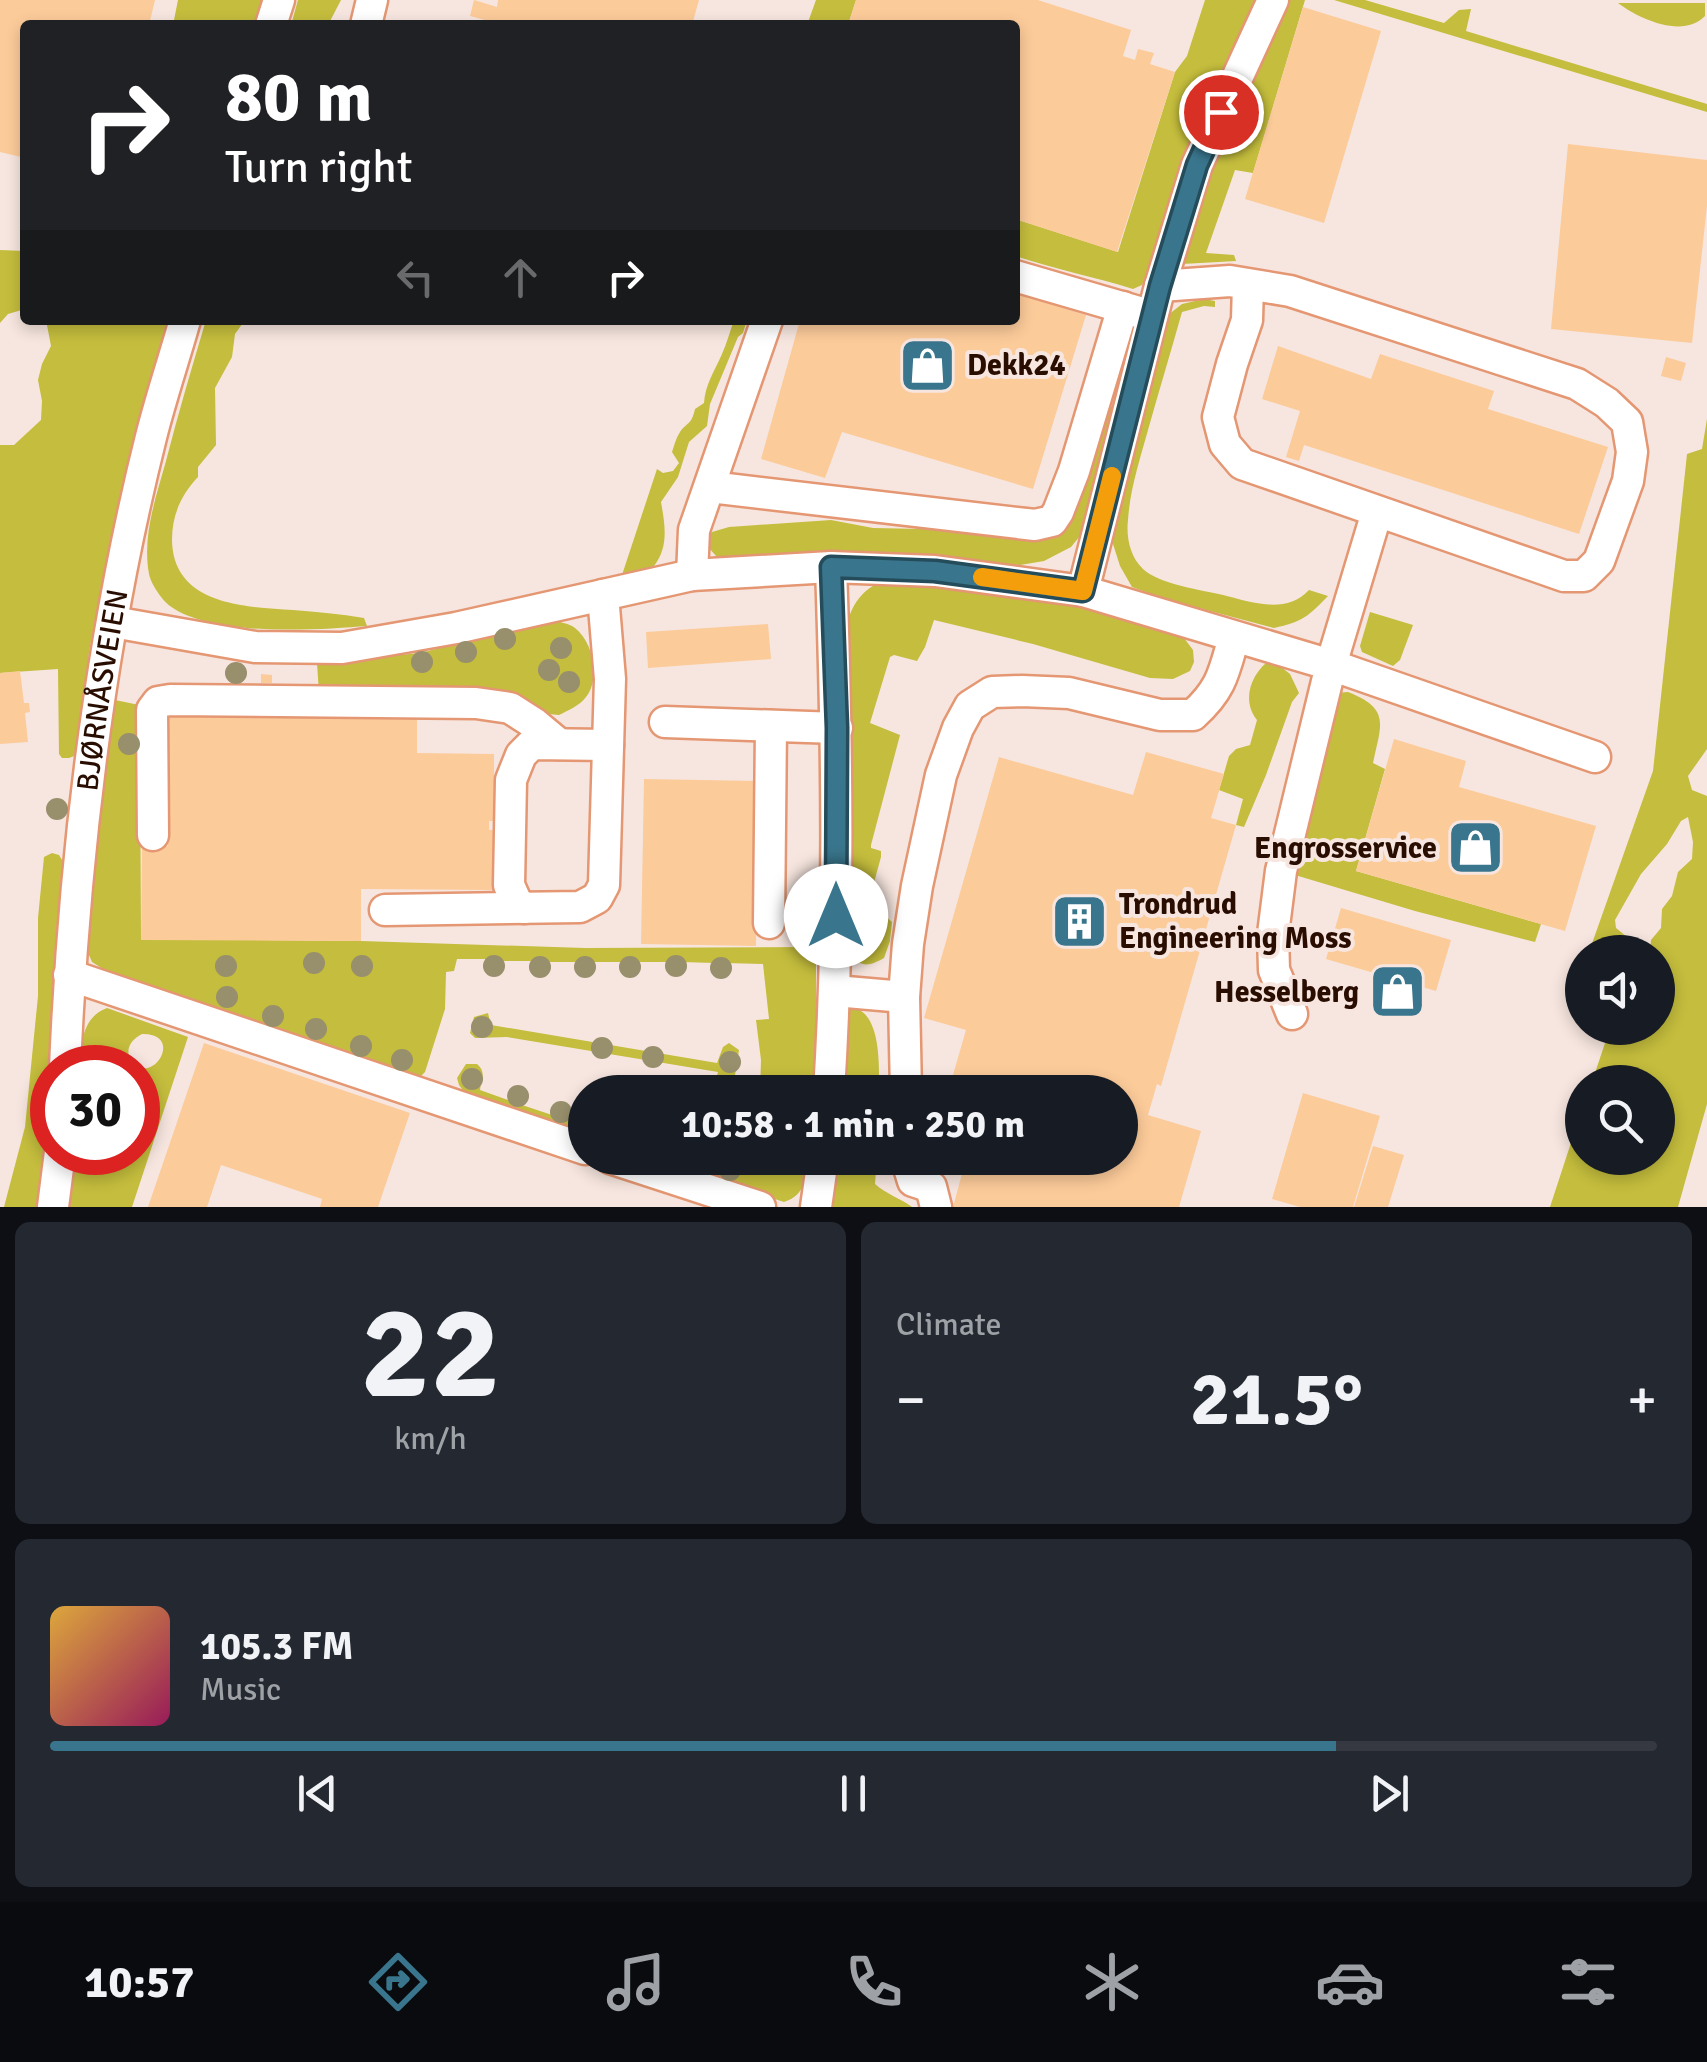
<!DOCTYPE html>
<meta charset="utf-8">
<style>
:root{--surface:#171b24;--page:#242831;--text:#f1f3f6;--muted:#9ea1a6;--line:#363941;--accent:#39758c}
body{margin:0;font-family:Signika,sans-serif;background:var(--page);color:var(--text);height:100vh;display:flex;flex-direction:column;font-size:38px;white-space:nowrap}
*{box-sizing:border-box;margin:0}
p{font-size:32px;color:var(--muted)}
.icon{flex:none;width:55px;height:55px;fill:none;stroke:currentColor;stroke-width:2;stroke-linecap:round;stroke-linejoin:round}
.map{position:relative;height:1207px;overflow:hidden}
.panel{display:flex;flex-direction:column;gap:15px;padding:15px;background:#0d0f14;flex:1}
.panel>*{flex:none}
.top-card{position:absolute;left:20px;top:20px;width:1000px;height:305px;border-radius:10px;box-shadow:0 5px 15px #0003;background:#202124;color:#fff;overflow:hidden}
.tools{position:absolute;left:1565px;top:935px;display:grid;gap:20px}
.tools a{display:grid;place-items:center;width:110px;height:110px;border-radius:50%;background:var(--surface);box-shadow:0 5px 15px #0003;font-size:50px}
.speed{position:absolute;left:30px;top:1045px;display:flex;gap:20px;font-size:50px;font-weight:700;text-align:center}
.speed>*{display:grid;place-content:center;width:130px;height:130px;border-radius:50%;background:var(--surface);box-shadow:0 5px 15px #0003;line-height:1}
.speed .limit{border:15px solid #d22;background:#fff;color:#111}
.pin{position:absolute;display:grid;place-items:center;width:85px;height:85px;color:#fff;margin:-42px;border:5px solid #fff;border-radius:50%;box-shadow:0 2px 10px #0007}
.me{position:absolute;width:110px;margin:-55px;rotate:0deg;stroke-linejoin:round;filter:drop-shadow(0 0 8px #0008)}
.turn{display:flex;align-items:center;gap:35px;height:210px;padding:0 40px;font-size:45px}
.turn .icon{width:130px;height:130px;stroke-width:2.5}
.turn b{display:block;font-size:70px;line-height:85px}
.lanes{display:flex;align-items:center;height:95px;padding:0 40px;background:#0003;justify-content:center;gap:50px;direction:ltr}
.lanes .off{opacity:.35}
.big{font-size:75px;font-weight:700;line-height:1.1}
.panel .tile{flex:1;display:flex;flex-direction:column;justify-content:center;gap:15px;min-width:0;padding:0 35px;border-radius:15px;background:var(--page)}
.panel .dial{align-items:center;gap:0}
.dial b{font-size:130px;line-height:1}
.song{display:flex;align-items:center;gap:30px}
.cover{width:120px;height:120px;border-radius:15px;background:linear-gradient(135deg,hsl(40 70% 55%),hsl(330 70% 35%))}
.played{height:10px;border-radius:5px;background:linear-gradient(90deg,var(--accent) 80%,var(--line) 80%)}
.keys{display:flex;justify-content:space-around;direction:ltr}
.heat{display:flex;justify-content:space-between;align-items:center;font-size:55px;direction:ltr}
.panel .tiles{flex:1;display:grid;gap:15px;grid-template-columns:1fr 1fr}
.tile:last-child{grid-column:span 2}
.trip{position:absolute;left:568px;top:1075px;width:570px;height:100px;border-radius:50px;background:var(--surface);box-shadow:0 5px 15px #0003;font-weight:700;line-height:100px;text-align:center}
.dock{display:flex;height:160px;justify-content:space-around;align-items:center;background:#090b0e;color:var(--muted)}
.dock .icon{width:70px;height:70px}
.dock .active{color:var(--accent)}
.dock b{font-size:45px;color:var(--text)}
.map>svg:first-child{display:block}
.green{fill:#c4bd3d;fill-rule:evenodd}
.building{fill:#fccb9a}
.lines{fill:none;stroke-linecap:round;stroke-linejoin:round}
.minor-casing{stroke:#e49772;stroke-width:35}
.minor{stroke:#fff;stroke-width:30}
.tree{fill:#988f6c}
.route-casing{stroke:#254c5b;stroke-width:25}
.route{stroke:#39758c;stroke-width:18}
.slow{stroke:#f59e0b;stroke-width:18}
.labels{text-anchor:middle;dominant-baseline:central;stroke-width:8;stroke-linejoin:round;paint-order:stroke}
.poi-label{font-size:30px;font-weight:bold;fill:#290d01;stroke:#f7e6df;text-anchor:start}
.street-label{font-size:30px;fill:#290d01;stroke:#f7e6df}
</style>
<div class="map">
<svg width="1707" height="1207" viewBox="0 0 1707 1207">
<rect width="100%" height="100%" fill="#f7e6df"/>
<!-- green -->
<g class="green">
<polygon points="178,0 264,0 257,25 173,25"/>
<polygon points="298,0 341,0 328,25 291,25"/>
<polygon points="816,0 856,0 848,25 807,25"/>
<path d="M1205 0H1256L1182 166 1162 234 1142 285 1133 289C1094 277 1054 269 1015 256V219L1118 252 1175 72 1187 56Z"/>
<path d="M1286 0H1305L1253 173 1235 170 1206 253 1234 255 1236 261 1182 264C1207 172 1247 87 1286 0Z"/>
<polygon points="1334,0 1365,0 1444,23 1459,10 1471,9 1466,31 1707,104 1707,112"/>
<path d="M1618 3H1705V16C1683 39 1639 19 1618 3Z"/>
<polygon points="0,250 25,251 25,309 8,314 0,323"/>
<path d="M1204 299 1215 301V307L1204 306 1182 312C1171 351 1159 391 1148 430 1140 459 1130 489 1128 520 1126 537 1130 557 1143 569 1159 584 1201 590 1223 595 1251 602 1286 615 1309 590L1328 596C1309 616 1302 622 1274 628L1165 599 1132 587 1120 566 1113 544 1114 520 1168 315 1182 304Z"/>
<polygon points="46,320 172,320 121,494 111,537 89,652 78,751 77,755 69,758 62,758 59,754 58,669 0,673 0,445 14,445 41,420 42,401 38,380 42,364 51,346"/>
<path d="M206 320H245L235 334 232 357 215 388 216 445 198 467V477C181 495 172 515 172 540 173 605 245 607 293 610 317 612 340 614 364 618L367 626C316 630 212 637 170 606 162 600 151 584 149 574 142 536 156 497 166 461 178 414 192 367 206 320Z"/>
<path d="M734 320H747L743 333 738 337 710 404 707 426 689 442 678 477 661 502C665 525 669 547 654 566L622 575 657 469 663 473 673 471 679 463 672 452C674 446 676 438 680 432 688 421 691 426 695 409L704 403C705 385 715 370 722 354 727 343 730 331 734 320Z"/>
<polygon points="1106,406 1111,406 1115,410 1088,515 1080,536 1071,547 1044,561 1020,565 885,553 829,552 717,557 708,547 707,539 712,532 729,527 831,520 873,528 923,529 1048,538 1057,531"/>
<polygon points="1707,419 1707,749 1688,776 1692,790 1707,796 1707,1104 1678,1207 1550,1207 1582,1109 1582,1158 1658,1158 1658,1082 1592,1082 1610,1028 1658,1028 1658,952 1650,952 1651,940 1661,928 1662,909 1672,896 1678,872 1692,859 1693,842 1688,817 1681,821 1667,844 1641,874 1615,920 1616,928 1627,937 1624,944 1601,950 1600,952 1589,952 1653,771 1687,454 1702,449"/>
<path d="M884 581 1057 598 1181 634 1193 650 1194 662 1190 671 1173 679 1150 678 1033 644 934 620 925 647 917 661 894 655 890 657 870 723 900 735 871 845V848L881 851V857L867 908 884 915 892 922 890 941 884 958C869 966 863 968 849 955L847 626C850 606 864 587 884 581Z"/>
<polygon points="1370,612 1413,625 1400,660 1393,666 1362,652 1360,646"/>
<path d="M551 620C558 622 569 623 575 628 593 642 601 678 586 697 579 706 569 710 559 715L319 693 317 663 420 653Z"/>
<path d="M1271 659 1290 674 1299 693 1292 702 1266 775 1244 827 1236 825 1243 799 1219 790 1229 756 1236 749 1250 745 1257 720C1241 700 1251 673 1271 659Z"/>
<path d="M1348 692C1391 709 1381 724 1373 763L1385 769 1356 871 1541 924 1535 942 1415 911 1295 875 1325 756 1335 693Z"/>
<polygon points="115,700 144,706 140,750 141,939 361,941 585,948 816,947 816,1039 813,1092 760,1092 761,1060 756,1020 769,1019 763,964 725,963 724,974 716,974 715,963 681,962 680,972 669,973 668,962 636,962 635,974 623,974 622,962 591,962 591,972 579,973 579,962 546,962 545,973 533,973 534,961 500,961 500,972 485,971 485,959 457,959 454,971 446,972 445,1009 425,1072 420,1077 408,1075 103,969 92,962 86,948 93,862"/>
<polygon points="52,853 59,855 64,863 48,1111 36,1207 4,1207 25,1127 38,996 38,918 44,857"/>
<path d="M852 1007C882 1013 879 1067 879 1092H840L844 1009Z"/>
<path d="M107 1008 188 1037 132 1207H65L74 1153 138 1152V1068L80 1067C81 1044 82 1017 107 1008ZM142 1034C186 1033 151 1089 131 1060 124 1049 132 1039 142 1034Z"/>
<polygon points="488,1013 491,1025 717,1063 723,1047 729,1043 739,1050 733,1088 729,1092 716,1092 714,1086 718,1072 507,1037 475,1038 470,1033 474,1017"/>
<path d="M466 1064H477C487 1073 481 1079 480 1090L511 1101 514 1089 523 1092 519 1104 555 1116 559 1105 567 1108 563 1118 585 1126V1134L465 1093 459 1085 457 1078Z"/>
<path d="M652 1158 680 1159 691 1158 689 1163 722 1174 726 1164 737 1167 740 1158H809C805 1178 806 1195 784 1202Z"/>
<path d="M835 1158H877L875 1184C886 1194 900 1198 912 1207H829Z"/>
</g>
<!-- building -->
<g class="building">
<polygon points="0,0 155,0 149,25 25,25 25,158 0,152"/>
<polygon points="474,0 497,7 498,0 699,0 692,25 491,25 492,22 470,16"/>
<polygon points="856,0 1038,0 1131,30 1123,56 1135,60 1138,49 1154,53 1150,64 1175,72 1117,252 1015,219 1015,25 848,25"/>
<polygon points="1303,7 1381,31 1324,223 1245,199"/>
<polygon points="1568,144 1707,160 1707,206 1692,343 1551,329"/>
<polygon points="1015,293 1086,315 1033,489 842,432 825,478 761,459 800,320 1015,320"/>
<polygon points="1278,346 1371,379 1380,354 1494,391 1488,409 1608,447 1579,534 1304,445 1299,461 1286,457 1300,411 1262,399"/>
<polygon points="1666,357 1686,363 1681,381 1661,376"/>
<polygon points="768,624 771,659 648,668 646,632"/>
<polygon points="20,671 24,703 29,703 30,712 25,713 28,742 0,744 0,673"/>
<polygon points="261,674 272,675 272,683 261,683"/>
<polygon points="169,710 417,713 417,753 494,754 494,821 489,821 489,830 493,830 493,890 361,889 361,941 141,940 142,845 168,846"/>
<polygon points="1394,739 1466,761 1459,787 1596,826 1565,931 1356,871"/>
<polygon points="1146,752 1224,774 1211,818 1236,825 1161,1086 1157,1084 1148,1115 1201,1131 1179,1207 953,1207 963,1170 924,1158 1120,1158 1120,1092 948,1092 966,1030 924,1018 999,757 1133,795"/>
<polygon points="644,779 758,781 756,946 641,944"/>
<polygon points="1341,908 1451,940 1436,991 1326,959"/>
<polygon points="204,1043 410,1113 378,1207 320,1207 322,1199 221,1165 207,1207 148,1207"/>
<polygon points="1303,1093 1380,1116 1353,1207 1300,1207 1272,1199"/>
<polygon points="1373,1146 1404,1155 1388,1207 1354,1207"/>
</g>
<g class="lines">
<defs>
<g id="minor">
<polyline points="271,25 279,0"/>
<polyline points="366,25 372,0"/>
<polyline points="1015,276 1142,313"/>
<polyline points="1160,286 1230,281 1290,291 1577,384 1607,403 1627,422 1632,452 1628,481 1599,561 1584,576 1564,576 1242,464 1225,444 1218,417 1232,364 1247,320 1248,284"/>
<polyline points="710,487 1035,525 1052,521 1058,512 1074,471 1123,307"/>
<polyline points="692,575 694,530 767,320"/>
<polyline points="1083,591 1160,286 1197,165 1273,0"/>
<polyline points="113,622 255,647 342,648 456,628 692,575 831,567 935,571 1083,591 1331,665 1595,757"/>
<polyline points="665,722 837,728"/>
<polyline points="153,835 152,710 158,702 170,700 476,703 510,708 535,724 559,744"/>
<polyline points="524,908 516,901 509,885 511,780 521,755 532,744 608,745"/>
<polyline points="385,910 580,907 597,898 604,885 610,679 603,595"/>
<polyline points="769,923 771,726"/>
<polyline points="69,975 585,1149"/>
<polyline points="835,991 904,997"/>
<polyline points="1292,1014 1274,970 1273,934 1281,871 1331,665 1377,512"/>
<path id="s1" d="M65 1068C74 858 100 640 151 437 161 397 174 359 185 320"/>
<path d="M829 1092C840 918 837 742 831 567"/>
<path d="M906 1092 904 997 908 944 917 886 941 775 958 728 970 706 992 692 1022 691 1069 693 1160 715H1193C1222 689 1224 672 1234 637"/>
<polyline points="610,1158 760,1207"/>
<polyline points="906,1158 913,1181 931,1187 936,1207"/>
<polyline points="53,1207 60,1152"/>
<polyline points="816,1207 823,1158"/>
</g>
</defs>
<!-- minor casing -->
<use href="#minor" class="minor-casing"/>
<!-- minor -->
<use href="#minor" class="minor"/>
</g>
<!-- trees -->
<g class="tree">
<circle cx="505" cy="639" r="11"/>
<circle cx="561" cy="648" r="11"/>
<circle cx="466" cy="652" r="11"/>
<circle cx="422" cy="662" r="11"/>
<circle cx="549" cy="670" r="11"/>
<circle cx="236" cy="673" r="11"/>
<circle cx="569" cy="682" r="11"/>
<circle cx="129" cy="744" r="11"/>
<circle cx="57" cy="809" r="11"/>
<circle cx="314" cy="963" r="11"/>
<circle cx="226" cy="966" r="11"/>
<circle cx="362" cy="966" r="11"/>
<circle cx="494" cy="966" r="11"/>
<circle cx="676" cy="966" r="11"/>
<circle cx="540" cy="967" r="11"/>
<circle cx="585" cy="967" r="11"/>
<circle cx="630" cy="967" r="11"/>
<circle cx="721" cy="968" r="11"/>
<circle cx="227" cy="997" r="11"/>
<circle cx="273" cy="1016" r="11"/>
<circle cx="482" cy="1027" r="11"/>
<circle cx="316" cy="1029" r="11"/>
<circle cx="361" cy="1046" r="11"/>
<circle cx="602" cy="1048" r="11"/>
<circle cx="653" cy="1057" r="11"/>
<circle cx="402" cy="1060" r="11"/>
<circle cx="730" cy="1062" r="11"/>
<circle cx="472" cy="1079" r="11"/>
<circle cx="518" cy="1096" r="11"/>
<circle cx="561" cy="1112" r="11"/>
<circle cx="730" cy="1170" r="11"/>
</g>
<g class="lines">
<defs>
<polyline id="route" points="836,916 837,728 831,567 935,571 1083,591 1160,286 1197,165 1221,112"/>
</defs>
<!-- route casing -->
<use href="#route" class="route-casing"/>
<!-- route -->
<use href="#route" class="route"/>
<!-- slow -->
<polyline class="slow" points="982,577 1083,591 1112,476"/>
</g>
<!-- icons -->
<defs>
<symbol id="shop-square" viewBox="-11 -11 22 22"><rect x="-9" y="-9" width="18" height="18" rx="4" fill="#39758c" stroke="#f7e6df"/><path d="M-5-2.5h2.3a2.7 3.5 0 0 1 5.4 0H5L5.5 6h-11ZM-1.5-2.5h3a1.5 2.3 0 0 0-3 0Z" fill="#fff"/></symbol>
<symbol id="building-square" viewBox="-11 -11 22 22"><rect x="-9" y="-9" width="18" height="18" rx="4" fill="#39758c" stroke="#f7e6df"/><path d="M-4-6H4V6H1V3H-1V6H-4ZM-2.5-4.3h1.7v1.8h-1.7ZM.8-4.3h1.7v1.8H.8ZM-2.5-1h1.7V.8h-1.7ZM.8-1h1.7V.8H.8Z" fill="#fff"/></symbol>
</defs>
<g fill-rule="evenodd">
<use href="#shop-square" x="896" y="334" width="63" height="63"/>
<use href="#shop-square" x="1444" y="816" width="63" height="63"/>
<use href="#building-square" x="1048" y="890" width="63" height="63"/>
<use href="#shop-square" x="1366" y="960" width="63" height="63"/>
</g>
<g class="labels">
<!-- poi labels -->
<g class="poi-label">
<text x="967" y="365">Dekk24</text>
<text x="1437" y="848" text-anchor="end">Engrosservice</text>
<text x="1119" y="904">Trondrud<tspan x="1119" dy="34">Engineering Moss</tspan></text>
<text x="1359" y="992" text-anchor="end">Hesselberg</text>
</g>
<!-- street labels -->
<g class="street-label">
<text stroke="none"><textPath href="#s1" startOffset="380">BJØRNÅSVEIEN</textPath></text>
</g>
</g>
</svg>
<div class="tools">
<a><svg class="icon" aria-label="sound" viewBox="0 0 24 24"><path d="M4 9h4l5-4v14l-5-4H4zM17 9q2 3 0 6"/></svg></a>
<a><svg class="icon" aria-label="search" viewBox="0 0 24 24"><circle cx="10" cy="10" r="6"/><path d="M15 15l6 6"/></svg></a>
</div>
<div class="speed"><div class="limit">30</div></div>
<div class="pin" style="left:1221px;top:112px;background:#d93025"><svg class="icon" aria-label="arrive" viewBox="0 0 24 24"><path d="M6 21V4h12l-3 4 3 4H6"/></svg></div>
<svg class="me" style="left:836px;top:916px" viewBox="-20 -20 40 40"><circle r="19" fill="#fff"/><path d="M0-13L10 11 0 6-10 11z" fill="#39758c"/></svg>
<div class="trip">10:58 · 1 min · 250 m</div>
<div class="top-card">
<div class="turn"><svg class="icon" aria-label="right" viewBox="0 0 24 24"><path d="M7 20v-9h11M14 6l5 5-5 5"/></svg><div><b>80 m</b>Turn right</div></div>
<div class="lanes"><svg class="icon off" aria-label="left" viewBox="0 0 24 24"><path d="M17 20v-9H6M10 6l-5 5 5 5"/></svg><svg class="icon off" aria-label="ahead" viewBox="0 0 24 24"><path d="M12 20V5M6 11l6-6 6 6"/></svg><svg class="icon" aria-label="right" viewBox="0 0 24 24"><path d="M7 20v-9h11M14 6l5 5-5 5"/></svg></div>
</div>
</div>
<section class="panel">
<div class="tiles">
<div class="tile dial"><b>22</b><p>km/h</p></div>
<div class="tile"><p>Climate</p>
<div class="heat"><a>−</a><b class="big">21.5°</b><a>+</a></div>
</div>
<div class="tile">
<div class="song"><i class="cover"></i><div><b>105.3 FM</b><p>Music</p></div></div>
<div class="played"></div>
<div class="keys"><svg class="icon" aria-label="previous" viewBox="0 0 24 24"><path d="M18 5L8 12l10 7zM5 5v14"/></svg><svg class="icon" aria-label="pause" viewBox="0 0 24 24"><path d="M8 5v14M16 5v14"/></svg><svg class="icon" aria-label="next" viewBox="0 0 24 24"><path d="M6 5l10 7-10 7zM19 5v14"/></svg></div>
</div>
</div>
</section>
<nav class="dock">
<b>10:57</b>
<svg class="icon active" aria-label="directions" viewBox="0 0 24 24"><path d="M12 3l9 9-9 9-9-9zM9 14v-3h6M13 9l2 2-2 2"/></svg>
<svg class="icon" aria-label="music" viewBox="0 0 24 24"><path d="M9 18V5l10-2v13"/><circle cx="6" cy="18" r="3"/><circle cx="16" cy="16" r="3"/></svg>
<svg class="icon" aria-label="phone" viewBox="0 0 24 24"><path d="M5 4h4l2 5-3 2q2 4 5 5l2-3 5 2v4C11 20 4 13 5 4z"/></svg>
<svg class="icon" aria-label="climate" viewBox="0 0 24 24"><path d="M12 3v18M4 7l16 10M4 17L20 7"/></svg>
<svg class="icon" aria-label="car" viewBox="0 0 24 24"><path d="M5 17H2v-5l4-1 3-4h7l3 4 3 1v5h-3M9 17h6M6 11h13"/><circle cx="7" cy="17" r="2"/><circle cx="17" cy="17" r="2"/></svg>
<svg class="icon" aria-label="filters" viewBox="0 0 24 24"><path d="M4 7h16M4 17h16"/><circle cx="9" cy="7" r="2"/><circle cx="15" cy="17" r="2"/></svg>
</nav>
